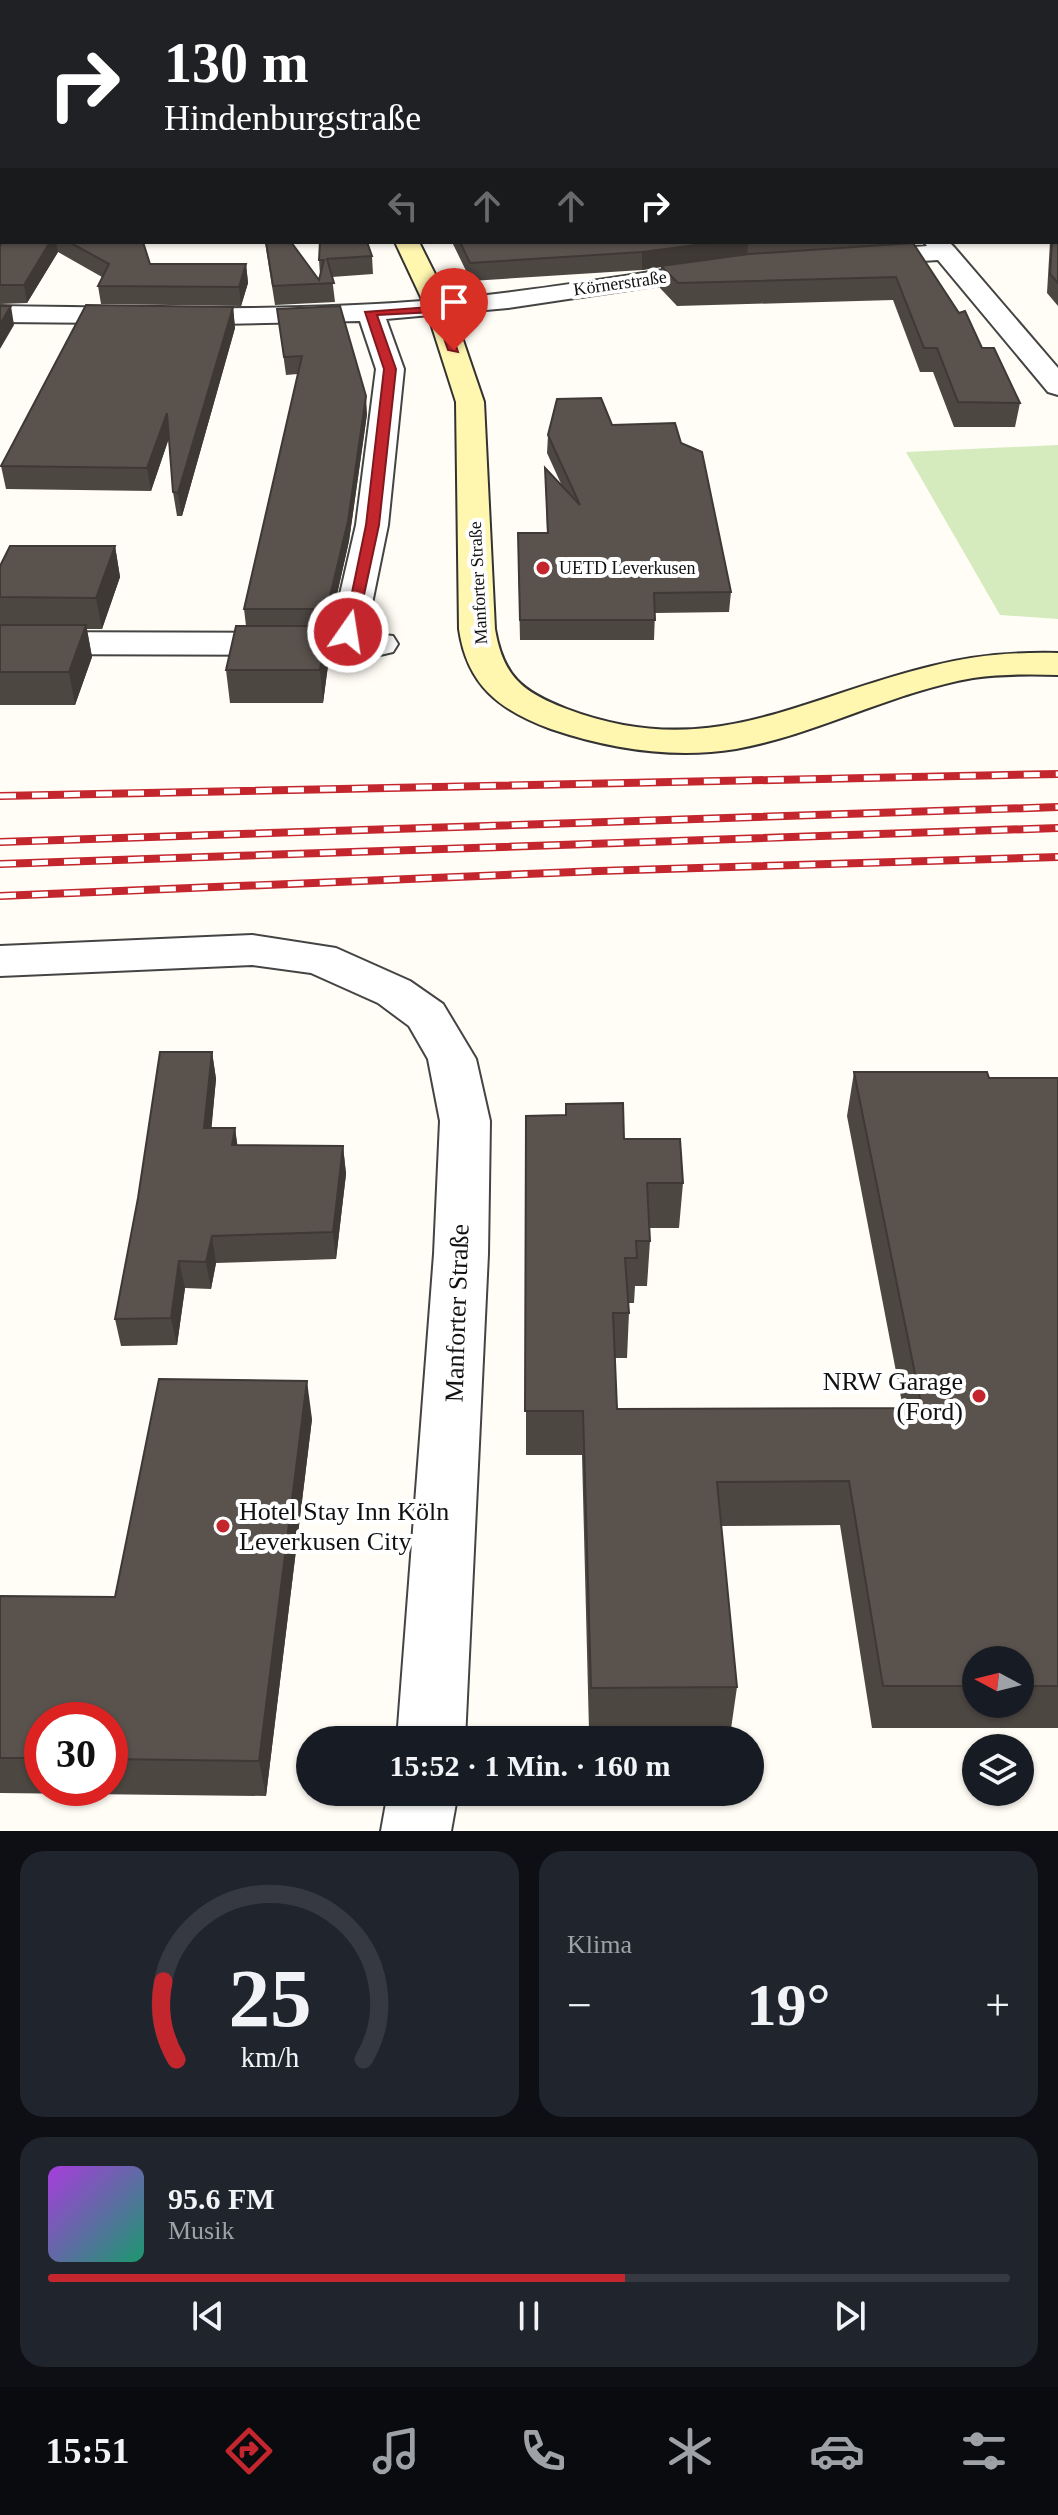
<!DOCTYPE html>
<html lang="de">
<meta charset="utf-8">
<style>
:root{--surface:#171b24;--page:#20242c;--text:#f1f3f6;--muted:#9ea1a6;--line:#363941;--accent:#c4262e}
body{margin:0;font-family:Georgia,serif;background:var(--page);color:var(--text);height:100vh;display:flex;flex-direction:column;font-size:30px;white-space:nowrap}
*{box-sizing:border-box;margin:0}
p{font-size:26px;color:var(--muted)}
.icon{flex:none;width:44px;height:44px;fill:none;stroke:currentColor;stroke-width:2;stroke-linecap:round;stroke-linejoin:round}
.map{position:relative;height:1831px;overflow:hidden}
.side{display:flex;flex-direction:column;gap:20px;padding:20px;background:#0d0f14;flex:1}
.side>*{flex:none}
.guide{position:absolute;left:0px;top:0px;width:1058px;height:244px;box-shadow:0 2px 6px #0004;background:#202124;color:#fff;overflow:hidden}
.needle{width:52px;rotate:277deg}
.tools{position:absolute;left:962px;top:1646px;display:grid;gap:16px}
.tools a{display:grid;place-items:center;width:72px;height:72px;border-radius:50%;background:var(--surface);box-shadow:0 2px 6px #0004;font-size:40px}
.speed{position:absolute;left:24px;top:1702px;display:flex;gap:16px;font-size:40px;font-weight:700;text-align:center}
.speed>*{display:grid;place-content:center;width:104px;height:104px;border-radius:50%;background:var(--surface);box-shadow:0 2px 6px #0004;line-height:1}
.speed .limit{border:12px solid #d22;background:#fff;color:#111}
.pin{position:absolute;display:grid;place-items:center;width:68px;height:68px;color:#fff;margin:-82px -34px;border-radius:50% 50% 50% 0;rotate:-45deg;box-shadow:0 0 8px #0007}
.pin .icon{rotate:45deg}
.me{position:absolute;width:88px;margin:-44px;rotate:13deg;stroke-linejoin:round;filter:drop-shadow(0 0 6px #0008)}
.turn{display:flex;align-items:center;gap:28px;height:168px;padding:0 32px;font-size:36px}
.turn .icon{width:104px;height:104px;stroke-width:2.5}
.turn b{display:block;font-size:56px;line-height:68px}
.lanes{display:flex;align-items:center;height:76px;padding:0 32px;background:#0003;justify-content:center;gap:40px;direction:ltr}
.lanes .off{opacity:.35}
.big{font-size:60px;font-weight:800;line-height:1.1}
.side .card{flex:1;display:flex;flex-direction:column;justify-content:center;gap:12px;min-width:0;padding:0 28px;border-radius:24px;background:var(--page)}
.side .dial{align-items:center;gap:0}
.dial svg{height:208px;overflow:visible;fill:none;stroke:var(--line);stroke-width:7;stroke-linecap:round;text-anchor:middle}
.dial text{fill:var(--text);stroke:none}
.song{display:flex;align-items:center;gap:24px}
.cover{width:96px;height:96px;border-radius:12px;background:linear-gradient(135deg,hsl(280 70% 55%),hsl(160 70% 35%))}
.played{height:8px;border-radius:4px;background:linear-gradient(90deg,var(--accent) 60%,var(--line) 60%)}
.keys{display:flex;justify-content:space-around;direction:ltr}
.heat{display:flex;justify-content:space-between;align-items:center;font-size:44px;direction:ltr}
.side .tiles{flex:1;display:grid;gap:20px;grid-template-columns:1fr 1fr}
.card:last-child{grid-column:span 2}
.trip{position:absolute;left:296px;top:1726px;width:468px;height:80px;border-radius:40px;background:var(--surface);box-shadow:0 2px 6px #0004;font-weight:800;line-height:80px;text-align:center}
.dock{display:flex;height:128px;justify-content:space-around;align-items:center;background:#090b0e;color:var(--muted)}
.dock .icon{width:56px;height:56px}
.dock .current{color:var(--accent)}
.dock b{font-size:36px;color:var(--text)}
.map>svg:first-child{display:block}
.green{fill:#d5ebbd}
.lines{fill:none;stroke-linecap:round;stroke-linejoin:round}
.street-casing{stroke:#444;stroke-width:4}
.secondary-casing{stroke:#333;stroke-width:4}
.street{fill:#fff;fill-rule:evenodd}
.secondary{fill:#fff6b0;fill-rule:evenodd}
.rail-casing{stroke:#c4262e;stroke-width:8}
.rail{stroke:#fff;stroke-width:5;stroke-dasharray:16;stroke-linecap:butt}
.wall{fill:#4d4742;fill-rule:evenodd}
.shaded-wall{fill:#3f3936}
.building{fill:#5a524d;stroke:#3f3936;stroke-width:2}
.route{fill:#c4262e;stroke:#7f191e;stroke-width:2}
.poi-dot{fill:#c4262e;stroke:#fff;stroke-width:3}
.labels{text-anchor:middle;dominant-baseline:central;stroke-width:8;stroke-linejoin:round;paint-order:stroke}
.far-street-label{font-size:18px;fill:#111;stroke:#fff}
.far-poi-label{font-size:18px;fill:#111;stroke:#fff;text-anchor:start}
.near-street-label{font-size:26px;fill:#111;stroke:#fff}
.near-poi-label{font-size:26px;fill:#111;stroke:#fff;text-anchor:end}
</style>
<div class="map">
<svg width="1058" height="1831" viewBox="0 0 1058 1831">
<rect width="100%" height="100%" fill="#fffdf5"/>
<!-- green -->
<polygon class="green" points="1058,445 1058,619 1000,615 906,452"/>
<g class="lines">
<defs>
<g id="street">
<polygon points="924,242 949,242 954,247 1058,368 1058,395 1048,392 938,260 859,265 847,258 859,251 927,246"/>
<path d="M719 262 732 270 728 275 508 308 386 319 404 369 388 525 366 633 393 636 398 644 393 652 380 655 0 654V632L331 633 356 525 376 369 360 321 218 324 0 322V306C145 308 291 312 436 300 531 292 625 275 719 262Z"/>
<polygon points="252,935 336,948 410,981 443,1004 476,1059 490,1121 488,1254 465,1740 397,1740 434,1254 440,1121 428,1059 409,1026 378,1003 311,973 252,965 0,976 0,946"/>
<polygon points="388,1792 458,1792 451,1831 381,1831"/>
</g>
<path id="secondary" d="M395 242H419L452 308 484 402 495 629C503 676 522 692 567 709 710 763 799 698 932 666 974 655 1014 652 1058 653V675C1030 674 1002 674 973 678 892 692 818 734 736 749 674 759 610 749 551 729 499 710 467 685 459 629L456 402 426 308Z"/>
</defs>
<!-- street casing -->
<use href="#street" class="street-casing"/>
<!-- secondary casing -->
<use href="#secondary" class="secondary-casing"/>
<!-- street -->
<use href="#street" class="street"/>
<!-- secondary -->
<use href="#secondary" class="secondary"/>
<defs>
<g id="rail">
<polyline points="0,796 1058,774"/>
<polyline points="0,842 1058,807"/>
<polyline points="0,864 1058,828"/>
<polyline points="0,896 599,871 1058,857"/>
</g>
</defs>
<!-- rail casing -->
<use href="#rail" class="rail-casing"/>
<!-- rail -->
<use href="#rail" class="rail"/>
</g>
<!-- wall -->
<g class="wall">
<polygon points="0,0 274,0 273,2 2,2 2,217 0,218"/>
<polygon points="278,0 1058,0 1056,1 1058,94 1056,94 1056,2 278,2"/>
<polygon points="1058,130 1058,306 1047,293 1050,242 1056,242 1056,147 1057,147"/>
<polygon points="3,242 143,242 150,264 246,264 248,283 241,306 101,304 98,286 102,277 58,252 27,303 0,304 0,246"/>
<polygon points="265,242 291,242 319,280 320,275 319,260 372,256 373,274 332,277 335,302 275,305"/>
<polygon points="452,242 898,242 897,244 982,348 1020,403 1015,427 954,427 933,372 920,372 893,300 677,306 660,288 661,267 642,270 471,281"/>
<polygon points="233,307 235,328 182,516 177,516 173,492 169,438 151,491 6,489 1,466"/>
<polygon points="277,309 367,414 349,541 329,630 327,630 329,658 323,703 230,703 226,670 246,626 244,609 298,374 286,375"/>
<polygon points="612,425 681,443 731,592 729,612 655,613 654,640 520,640 518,552 547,533 545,468 562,486 547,453 548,435"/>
<polygon points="115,546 120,577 102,629 87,629 92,657 75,705 0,705 0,566"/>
<polygon points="212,1052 216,1079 211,1128 235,1128 237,1145 343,1146 346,1174 336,1259 216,1263 211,1289 185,1288 177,1345 121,1346 115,1319"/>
<path d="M854 1072 989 1078H1058V1728H872L840 1525 721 1526 737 1687 731 1729 589 1730 582 1455H526V1116L624 1139 683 1183 679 1228H649L650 1241 647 1286H635L634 1303H628L629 1313 627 1358H615L617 1409 903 1408 847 1116ZM976 1660H1020V1704H976Z"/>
<path d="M312 1419 266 1796 0 1793V1596L115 1597ZM42 1720H110V1788H42Z"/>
</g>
<!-- shaded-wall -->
<g class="shaded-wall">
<rect x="1056" y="79" width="2" height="15"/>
<polygon points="2,199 2,217 0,218 0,200"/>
<polygon points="50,242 56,242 58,252 27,303 24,285"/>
<polygon points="718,242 748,242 747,256 661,266 661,267 642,270 642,252"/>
<polygon points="246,264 248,283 241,306 239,287"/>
<polygon points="11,306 14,325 0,349 0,324"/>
<polygon points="233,307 235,328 182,516 178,493"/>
<polygon points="366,396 367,414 349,541 329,630 327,609"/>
<polygon points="167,413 170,435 151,491 147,468"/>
<polygon points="115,546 120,577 102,629 96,598"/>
<polygon points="86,625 92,657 75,705 69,672"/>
<polygon points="327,626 329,658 323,703 320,670"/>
<polygon points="212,1052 216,1079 209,1156 204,1128"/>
<polygon points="235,1128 239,1156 232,1145"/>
<polygon points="343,1146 346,1174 336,1259 333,1232"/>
<polygon points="212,1236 216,1263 211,1289 206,1262"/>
<polygon points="179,1261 185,1288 177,1345 171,1318"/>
<polygon points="307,1381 312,1419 266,1796 259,1761"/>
</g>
<!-- building -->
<g class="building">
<polygon points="0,0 226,0 227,2 2,2 2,199 0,200 0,158 2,157 0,146"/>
<rect x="333" y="0" width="450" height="2"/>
<polygon points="788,0 1056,0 1056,1 1058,1 1058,50 1056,51 1056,2 789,2"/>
<polygon points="1056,57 1057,65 1058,65 1058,79 1056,79"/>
<polygon points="1056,147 1058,148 1058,283 1050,274 1052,242 1056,242 1056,187 1058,159 1056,160"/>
<polygon points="3,242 50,242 24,285 0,285 0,246"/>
<polygon points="69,242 143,242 150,264 246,264 239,287 98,286 109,264"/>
<polygon points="266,242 291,242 319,280 324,260 319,260 320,242 367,242 372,256 327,259 334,283 273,286"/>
<polygon points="460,242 718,242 642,252 470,263"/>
<polygon points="913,243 959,313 965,311 982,348 994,348 1020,403 958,402 937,348 924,348 896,277 678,283 661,266 749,254"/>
<polygon points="86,305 233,307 178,493 173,492 167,413 147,468 1,466"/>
<polygon points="0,306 11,306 0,324"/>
<polygon points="340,306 366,396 348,521 327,609 244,609 302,356 284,357 277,309"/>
<polygon points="601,398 612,425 675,423 681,443 702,452 731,592 654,593 655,620 520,620 518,533 548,533 545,468 580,505 548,435 557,399"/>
<polygon points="10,546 115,546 96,598 0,597 0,566"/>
<polygon points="0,625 86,625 69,672 0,672"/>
<polygon points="236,626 327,626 320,670 226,670"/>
<polygon points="160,1052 212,1052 204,1128 235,1128 232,1145 343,1146 333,1232 212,1236 206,1262 179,1261 171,1318 115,1319 138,1198"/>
<polygon points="854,1072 987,1072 989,1078 1058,1078 1058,1686 1020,1686 1020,1660 976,1660 976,1686 883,1686 849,1481 717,1482 737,1687 591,1688 583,1411 525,1411 526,1116 566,1115 566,1104 623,1103 624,1139 680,1139 683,1183 647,1183 650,1241 636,1241 637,1258 625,1258 629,1313 613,1313 617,1409 922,1408"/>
<polygon points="159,1379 307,1381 259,1761 110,1759 110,1720 42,1720 42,1758 0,1758 0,1596 115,1597"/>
</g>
<!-- route -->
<polygon class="route" points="443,306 458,352 448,350 435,312 377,315 396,369 379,525 356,632 343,636 366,525 384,369 365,312"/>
<!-- markers -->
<g class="poi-dot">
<circle cx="543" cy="568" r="8"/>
<circle cx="979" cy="1396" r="8"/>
<circle cx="223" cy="1526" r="8"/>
</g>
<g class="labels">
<!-- far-street labels -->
<g class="far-street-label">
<text transform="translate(620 283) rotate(-8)">Körnerstraße</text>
<text transform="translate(478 583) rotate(-93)">Manforter Straße</text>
</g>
<!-- far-poi labels -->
<g class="far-poi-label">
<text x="559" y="568">UETD Leverkusen</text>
</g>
<!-- near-street labels -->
<g class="near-street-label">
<text transform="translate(457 1313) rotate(-88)">Manforter Straße</text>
</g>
<!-- near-poi labels -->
<g class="near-poi-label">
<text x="963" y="1381">NRW Garage<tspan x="963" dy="30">(Ford)</tspan></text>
<text x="239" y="1511" text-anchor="start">Hotel Stay Inn Köln<tspan x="239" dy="30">Leverkusen City</tspan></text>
</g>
</g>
</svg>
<div class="tools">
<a><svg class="needle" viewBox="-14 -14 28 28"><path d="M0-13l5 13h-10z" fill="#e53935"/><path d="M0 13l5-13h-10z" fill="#9ea1a6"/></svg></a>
<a><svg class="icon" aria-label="layers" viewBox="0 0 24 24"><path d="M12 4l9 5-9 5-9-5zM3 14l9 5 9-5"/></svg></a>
</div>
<div class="speed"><div class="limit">30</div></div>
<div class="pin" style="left:454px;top:350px;background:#d93025"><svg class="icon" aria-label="arrive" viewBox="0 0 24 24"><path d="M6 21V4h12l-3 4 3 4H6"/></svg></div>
<svg class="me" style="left:348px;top:632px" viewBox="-20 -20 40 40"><circle r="17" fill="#c4262e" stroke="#fff" stroke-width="3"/><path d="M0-11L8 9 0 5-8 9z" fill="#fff"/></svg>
<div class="trip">15:52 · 1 Min. · 160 m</div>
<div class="guide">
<div class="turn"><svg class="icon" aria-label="right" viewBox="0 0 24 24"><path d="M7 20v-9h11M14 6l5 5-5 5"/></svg><div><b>130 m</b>Hindenburgstraße</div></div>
<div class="lanes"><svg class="icon off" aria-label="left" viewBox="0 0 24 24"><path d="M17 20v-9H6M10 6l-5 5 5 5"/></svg><svg class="icon off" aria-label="ahead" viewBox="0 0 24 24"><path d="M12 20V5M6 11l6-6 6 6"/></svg><svg class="icon off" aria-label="ahead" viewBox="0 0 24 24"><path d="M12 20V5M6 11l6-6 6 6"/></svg><svg class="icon" aria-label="right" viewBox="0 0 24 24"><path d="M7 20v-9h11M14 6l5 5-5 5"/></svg></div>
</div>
</div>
<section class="side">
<div class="tiles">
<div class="card dial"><svg viewBox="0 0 100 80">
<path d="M14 69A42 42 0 1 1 86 69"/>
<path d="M14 69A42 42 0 0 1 9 39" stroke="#c4262e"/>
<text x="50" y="56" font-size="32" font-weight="700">25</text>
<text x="50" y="72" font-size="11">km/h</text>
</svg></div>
<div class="card"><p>Klima</p>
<div class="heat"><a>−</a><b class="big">19°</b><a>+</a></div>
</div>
<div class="card">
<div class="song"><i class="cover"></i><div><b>95.6 FM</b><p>Musik</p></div></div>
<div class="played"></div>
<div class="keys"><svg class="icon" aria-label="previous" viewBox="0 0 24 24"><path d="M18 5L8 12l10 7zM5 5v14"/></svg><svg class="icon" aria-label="pause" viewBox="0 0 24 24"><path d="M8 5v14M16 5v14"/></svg><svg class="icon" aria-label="next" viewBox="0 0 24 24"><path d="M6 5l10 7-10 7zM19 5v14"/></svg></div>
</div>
</div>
</section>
<nav class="dock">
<b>15:51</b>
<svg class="icon current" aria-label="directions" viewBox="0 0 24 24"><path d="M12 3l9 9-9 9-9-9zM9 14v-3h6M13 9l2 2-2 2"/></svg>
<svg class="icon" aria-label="music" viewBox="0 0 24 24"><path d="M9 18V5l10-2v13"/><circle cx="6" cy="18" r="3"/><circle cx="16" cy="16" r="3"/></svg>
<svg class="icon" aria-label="phone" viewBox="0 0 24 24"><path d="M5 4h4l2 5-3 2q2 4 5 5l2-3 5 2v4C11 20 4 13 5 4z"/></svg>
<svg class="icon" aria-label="climate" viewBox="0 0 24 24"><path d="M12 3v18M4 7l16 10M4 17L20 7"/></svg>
<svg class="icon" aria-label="car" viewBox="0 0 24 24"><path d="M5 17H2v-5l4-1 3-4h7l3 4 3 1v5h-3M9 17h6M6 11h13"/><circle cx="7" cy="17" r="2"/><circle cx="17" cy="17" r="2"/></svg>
<svg class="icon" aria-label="filters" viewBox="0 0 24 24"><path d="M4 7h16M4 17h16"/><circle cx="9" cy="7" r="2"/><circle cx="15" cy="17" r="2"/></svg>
</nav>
